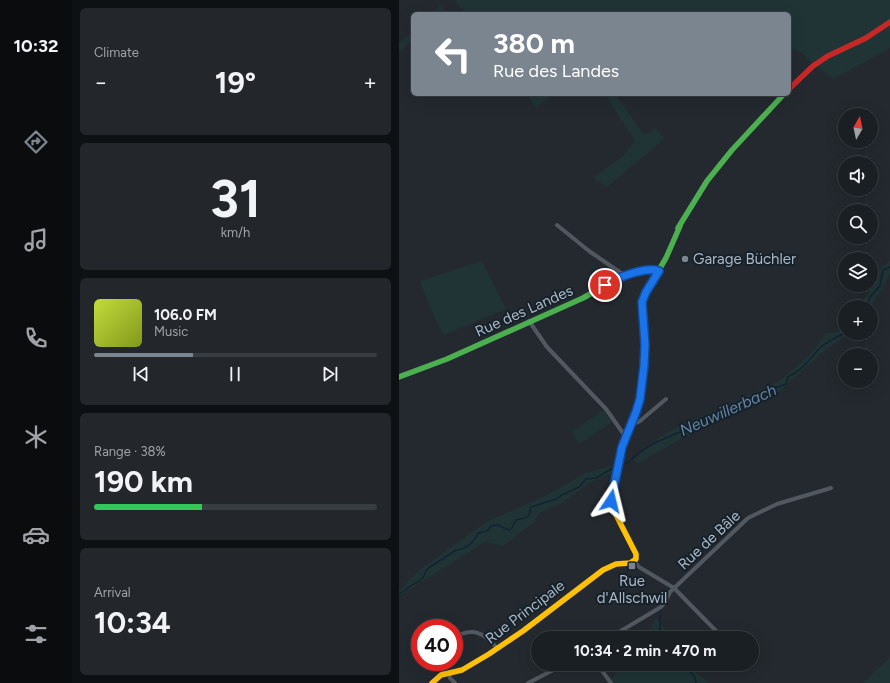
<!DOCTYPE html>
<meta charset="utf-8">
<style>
:root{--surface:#1a1f23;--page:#23272b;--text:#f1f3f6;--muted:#9fa2a6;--line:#383d41;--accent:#7b8590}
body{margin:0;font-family:Figtree,sans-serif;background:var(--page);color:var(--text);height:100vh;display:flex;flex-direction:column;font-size:15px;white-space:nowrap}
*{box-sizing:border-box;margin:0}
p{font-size:13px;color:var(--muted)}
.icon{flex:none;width:22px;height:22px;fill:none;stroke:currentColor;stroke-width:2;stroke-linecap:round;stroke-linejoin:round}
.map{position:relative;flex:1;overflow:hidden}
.panel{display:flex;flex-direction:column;gap:8px;padding:8px;background:#0e1113;width:327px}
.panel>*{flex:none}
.banner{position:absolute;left:12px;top:12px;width:380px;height:84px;border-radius:6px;box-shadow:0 4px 16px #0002,0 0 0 1px var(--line);background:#7b8590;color:#fff;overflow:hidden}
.needle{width:26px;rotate:9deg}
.controls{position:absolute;left:439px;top:108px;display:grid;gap:8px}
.controls a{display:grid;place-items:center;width:40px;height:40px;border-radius:50%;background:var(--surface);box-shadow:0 4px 16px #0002,0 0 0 1px var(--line);font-size:20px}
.speed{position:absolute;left:12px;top:619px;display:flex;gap:8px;font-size:20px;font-weight:700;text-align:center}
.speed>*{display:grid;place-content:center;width:52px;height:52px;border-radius:50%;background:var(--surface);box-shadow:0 4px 16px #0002,0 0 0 1px var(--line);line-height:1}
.speed .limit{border:6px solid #d22;background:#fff;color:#111}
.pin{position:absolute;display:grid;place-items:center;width:34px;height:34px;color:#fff;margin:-17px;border:2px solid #fff;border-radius:50%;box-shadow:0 1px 4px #0007}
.me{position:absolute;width:44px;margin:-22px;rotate:10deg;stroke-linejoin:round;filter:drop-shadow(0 0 3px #0008)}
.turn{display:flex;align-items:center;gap:14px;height:84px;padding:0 16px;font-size:18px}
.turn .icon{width:52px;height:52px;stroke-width:2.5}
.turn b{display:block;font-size:28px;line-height:34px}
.big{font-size:30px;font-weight:700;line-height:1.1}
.panel .widget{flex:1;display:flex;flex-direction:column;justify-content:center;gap:6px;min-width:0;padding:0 14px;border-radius:6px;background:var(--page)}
.panel .dial{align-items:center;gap:0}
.dial b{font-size:52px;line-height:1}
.song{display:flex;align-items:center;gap:12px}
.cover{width:48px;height:48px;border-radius:6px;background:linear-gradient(135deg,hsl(70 70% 55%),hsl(70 70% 35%))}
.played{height:4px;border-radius:2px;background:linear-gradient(90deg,var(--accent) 35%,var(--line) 35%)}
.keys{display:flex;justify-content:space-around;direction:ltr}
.heat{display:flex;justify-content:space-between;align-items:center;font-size:22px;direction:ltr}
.charge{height:6px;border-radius:3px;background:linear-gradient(90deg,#34c759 38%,var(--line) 0)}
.trip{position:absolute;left:132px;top:631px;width:228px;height:40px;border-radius:20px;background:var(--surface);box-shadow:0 4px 16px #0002,0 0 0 1px var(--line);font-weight:700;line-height:40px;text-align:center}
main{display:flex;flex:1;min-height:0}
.menu{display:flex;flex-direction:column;width:72px;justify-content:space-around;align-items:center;background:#0a0c0e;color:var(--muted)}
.menu .icon{width:28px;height:28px}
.menu .active{color:var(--accent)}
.menu b{font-size:18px;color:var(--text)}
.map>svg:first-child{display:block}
.green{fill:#203435}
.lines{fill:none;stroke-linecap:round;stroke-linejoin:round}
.stream{stroke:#132332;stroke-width:1.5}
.street{stroke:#52585f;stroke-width:4}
.fast{stroke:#4caf50;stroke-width:5.5}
.slow{stroke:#ffc107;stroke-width:5.5}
.jam{stroke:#c62828;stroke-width:5.5}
.route-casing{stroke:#114b97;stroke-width:10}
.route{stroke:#1a73e8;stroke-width:7}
.poi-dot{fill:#7b8590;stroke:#17212a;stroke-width:1.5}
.labels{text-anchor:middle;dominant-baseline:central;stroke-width:4;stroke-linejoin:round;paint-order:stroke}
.poi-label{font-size:15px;fill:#aab6c4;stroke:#17212a;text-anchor:start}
.street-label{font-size:15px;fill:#aab6c4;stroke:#17212a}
.water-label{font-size:16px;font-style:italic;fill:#6184a5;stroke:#17212a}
</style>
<main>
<nav class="menu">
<b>10:32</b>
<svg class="icon active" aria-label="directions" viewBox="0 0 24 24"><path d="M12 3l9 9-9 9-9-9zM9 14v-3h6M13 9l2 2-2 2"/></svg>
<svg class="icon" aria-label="music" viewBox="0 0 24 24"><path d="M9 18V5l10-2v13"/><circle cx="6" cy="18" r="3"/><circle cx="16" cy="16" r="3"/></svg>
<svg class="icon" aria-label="phone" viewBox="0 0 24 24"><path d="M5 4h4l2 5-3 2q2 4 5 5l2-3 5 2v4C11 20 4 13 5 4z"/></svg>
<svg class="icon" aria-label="climate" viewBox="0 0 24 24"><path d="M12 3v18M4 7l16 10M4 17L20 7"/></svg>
<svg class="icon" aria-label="car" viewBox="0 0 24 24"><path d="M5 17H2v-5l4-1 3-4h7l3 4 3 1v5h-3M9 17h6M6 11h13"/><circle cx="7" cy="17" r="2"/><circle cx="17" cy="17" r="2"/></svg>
<svg class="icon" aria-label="filters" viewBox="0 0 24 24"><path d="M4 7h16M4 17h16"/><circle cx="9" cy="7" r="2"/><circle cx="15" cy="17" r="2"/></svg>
</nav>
<section class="panel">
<div class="widget"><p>Climate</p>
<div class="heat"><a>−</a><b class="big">19°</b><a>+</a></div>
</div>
<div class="widget dial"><b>31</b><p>km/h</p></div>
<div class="widget">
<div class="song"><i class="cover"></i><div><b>106.0 FM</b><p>Music</p></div></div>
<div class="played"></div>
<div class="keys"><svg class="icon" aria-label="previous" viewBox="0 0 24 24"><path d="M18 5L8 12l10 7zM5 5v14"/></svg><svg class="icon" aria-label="pause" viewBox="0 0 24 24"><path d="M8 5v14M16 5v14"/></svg><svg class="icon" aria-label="next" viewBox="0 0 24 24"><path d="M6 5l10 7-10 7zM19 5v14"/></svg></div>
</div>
<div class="widget"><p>Range · 38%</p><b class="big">190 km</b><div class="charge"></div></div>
<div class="widget"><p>Arrival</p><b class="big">10:34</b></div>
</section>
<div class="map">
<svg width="491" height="683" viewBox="0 0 491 683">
<rect width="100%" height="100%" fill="#23292f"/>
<!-- green -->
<g class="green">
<polygon points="56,0 491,0 491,48 434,79 396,48 390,55 390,14 67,14"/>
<polygon points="42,5 46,10 42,14 31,14"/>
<polygon points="14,30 14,40 0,52 0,43"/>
<polygon points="127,94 156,94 137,107"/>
<polygon points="206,94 216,94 245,135 257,128 265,139 208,187 194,178 224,156 236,141"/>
<polygon points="83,261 107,309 45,335 36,319 21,281"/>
<polygon points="491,261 491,274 472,307 461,307 483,267"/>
<polygon points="446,328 446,333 457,333 442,339 426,350 377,394 306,426 239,463 235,460 251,444 272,430 379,382 413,353 427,333 440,332"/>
<polygon points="204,410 213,422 180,444 173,432"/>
<polygon points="215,465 213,473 190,483 164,502 141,513 134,523 104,546 86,542 0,596 0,591 19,571 87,522 142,498 187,473"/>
<polygon points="257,618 273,638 252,638 249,632"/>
<polygon points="491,657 491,683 464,683"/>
<polygon points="233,664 287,664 310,683 209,683 217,673"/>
</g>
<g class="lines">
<!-- stream -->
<g class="stream">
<polyline points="467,307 471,297 481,286 484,270 491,267"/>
<path d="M224 465 230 462 238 454 255 443 281 432 291 424 297 422 309 415 330 410 339 404 348 401 351 397 387 384 389 377C404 370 410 359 422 347 429 341 438 337 446 333"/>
<path d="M0 594 24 578 28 569 57 550C68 549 75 542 79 533L88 531 92 526 98 525 110 530 113 528 117 520 126 518 130 515 132 507 157 499 163 495 180 487 187 479 197 478 214 468"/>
<path d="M261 638C259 633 262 631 261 625 261 620 261 615 262 609"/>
<polyline points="277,664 276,668 290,671 296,677 297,683"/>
</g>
<!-- street -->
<g class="street">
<polyline points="158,225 190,251 225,275"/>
<polyline points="130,321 148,347 207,409 226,436"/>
<polyline points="231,426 241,421 267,399"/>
<polyline points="235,561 240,567 275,588 320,634"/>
<path d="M55 637C60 635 66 632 71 632 81 631 92 641 98 648"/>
<polyline points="210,638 262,607 267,601 271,592 349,518 378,504 432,488"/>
<polyline points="42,662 44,674"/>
<polyline points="198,664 212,683"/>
<polyline points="50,673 51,678 56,683"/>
<polyline points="129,683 166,664"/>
</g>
<!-- fast -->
<g class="fast">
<polyline points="279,228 308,181 333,150 385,94"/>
<polyline points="0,377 48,359 184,298 219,278 242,271 253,270 260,271"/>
<polyline points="218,468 223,447 241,399 246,345 243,303 247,292 267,258 281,226"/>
</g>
<!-- slow -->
<polyline class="slow" points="33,683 42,675 63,670 90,654 124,631 204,570 217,564 231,563 237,559 237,554 213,507 213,494 218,468"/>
<!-- jam -->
<polyline class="jam" points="390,89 414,66 429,56 467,38 491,22"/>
</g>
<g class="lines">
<defs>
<path id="route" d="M206 285C217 278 247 266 260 271L247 292 243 302 246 345 245 366 241 399 237 412 223 447 212 501"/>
</defs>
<!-- route casing -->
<use href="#route" class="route-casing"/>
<!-- route -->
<use href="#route" class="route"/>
</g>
<!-- markers -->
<g class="poi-dot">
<circle cx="286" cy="259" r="4"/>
<rect x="229" y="562" width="8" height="8" rx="2"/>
</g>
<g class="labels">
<!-- poi labels -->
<g class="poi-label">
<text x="294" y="259">Garage Büchler</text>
<text x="233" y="581" text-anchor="middle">Rue<tspan x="233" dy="17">d'Allschwil</tspan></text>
</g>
<!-- street labels -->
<g class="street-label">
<text transform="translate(125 311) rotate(-24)">Rue des Landes</text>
<text transform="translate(310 540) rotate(-43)">Rue de Bâle</text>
<text transform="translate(126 612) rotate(-37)">Rue Principale</text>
</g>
<!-- water labels -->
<g class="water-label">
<text transform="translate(329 410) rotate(-24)">Neuwillerbach</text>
</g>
</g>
</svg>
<div class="controls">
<a><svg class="needle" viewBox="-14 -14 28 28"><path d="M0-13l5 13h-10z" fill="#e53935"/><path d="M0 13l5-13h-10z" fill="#9fa2a6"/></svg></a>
<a><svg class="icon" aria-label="sound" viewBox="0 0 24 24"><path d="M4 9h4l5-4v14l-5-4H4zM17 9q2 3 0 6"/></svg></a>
<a><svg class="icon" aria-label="search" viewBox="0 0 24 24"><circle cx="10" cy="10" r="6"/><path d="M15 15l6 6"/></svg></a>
<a><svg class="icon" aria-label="layers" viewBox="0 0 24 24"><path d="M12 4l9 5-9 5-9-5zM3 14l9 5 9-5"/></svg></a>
<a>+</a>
<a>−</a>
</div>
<div class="speed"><div class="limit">40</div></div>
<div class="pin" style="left:206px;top:285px;background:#d93025"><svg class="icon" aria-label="arrive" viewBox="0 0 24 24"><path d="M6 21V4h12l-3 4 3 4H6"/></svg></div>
<svg class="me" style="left:212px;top:501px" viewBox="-20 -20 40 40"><path d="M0-17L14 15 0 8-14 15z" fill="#1a73e8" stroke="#fff" stroke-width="4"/></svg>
<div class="trip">10:34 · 2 min · 470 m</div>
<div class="banner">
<div class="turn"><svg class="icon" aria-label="left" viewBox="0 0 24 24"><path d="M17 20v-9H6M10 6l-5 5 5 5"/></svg><div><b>380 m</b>Rue des Landes</div></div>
</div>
</div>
</main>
